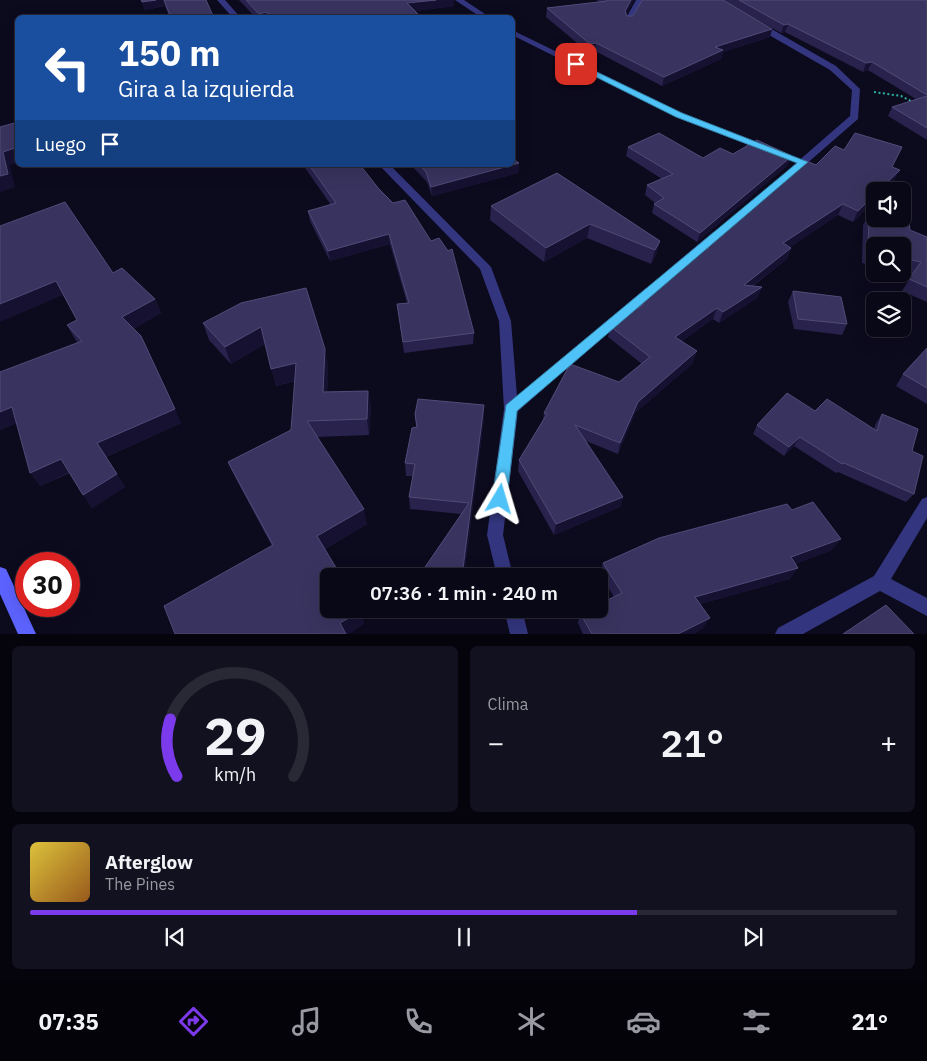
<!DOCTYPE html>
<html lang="es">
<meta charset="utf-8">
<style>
:root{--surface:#090816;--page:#12111f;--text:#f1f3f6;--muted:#999aa1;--line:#292935;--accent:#7c3aed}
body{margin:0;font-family:"IBM Plex Sans",sans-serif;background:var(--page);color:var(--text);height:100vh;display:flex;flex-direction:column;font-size:19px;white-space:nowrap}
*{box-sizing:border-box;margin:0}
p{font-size:16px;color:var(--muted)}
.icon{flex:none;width:28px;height:28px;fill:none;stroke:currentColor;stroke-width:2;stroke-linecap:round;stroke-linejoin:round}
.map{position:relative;height:634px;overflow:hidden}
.panel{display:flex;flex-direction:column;gap:12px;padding:12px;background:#05040c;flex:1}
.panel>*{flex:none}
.banner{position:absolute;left:15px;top:15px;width:500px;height:152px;border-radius:8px;box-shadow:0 5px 20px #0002,0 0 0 1px var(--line);background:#1a4fa0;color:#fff;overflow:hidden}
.fabs{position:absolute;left:866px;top:182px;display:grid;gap:10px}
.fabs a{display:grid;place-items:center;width:45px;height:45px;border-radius:8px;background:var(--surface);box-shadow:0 5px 20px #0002,0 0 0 1px var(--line);font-size:25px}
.speed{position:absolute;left:15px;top:552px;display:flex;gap:10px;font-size:25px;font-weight:700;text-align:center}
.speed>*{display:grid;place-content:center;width:65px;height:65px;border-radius:50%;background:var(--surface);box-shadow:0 5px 20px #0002,0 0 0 1px var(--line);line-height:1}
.speed .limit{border:8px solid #d22;background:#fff;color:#111}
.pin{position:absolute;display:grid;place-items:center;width:42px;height:42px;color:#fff;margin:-21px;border-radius:10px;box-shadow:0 2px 8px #0006}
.me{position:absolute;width:55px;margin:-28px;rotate:7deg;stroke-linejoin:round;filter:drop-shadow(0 0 4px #0008)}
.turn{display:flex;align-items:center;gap:18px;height:105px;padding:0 20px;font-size:22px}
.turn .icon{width:65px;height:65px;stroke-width:2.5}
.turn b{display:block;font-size:35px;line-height:42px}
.then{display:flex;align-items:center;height:48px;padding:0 20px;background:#0003;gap:10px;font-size:19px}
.big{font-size:38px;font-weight:600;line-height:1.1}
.panel .card{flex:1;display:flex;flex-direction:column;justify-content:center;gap:8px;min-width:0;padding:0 18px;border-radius:8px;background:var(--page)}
.panel .dial{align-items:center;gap:0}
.dial svg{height:130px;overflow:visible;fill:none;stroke:var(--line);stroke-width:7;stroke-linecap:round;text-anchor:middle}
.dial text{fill:var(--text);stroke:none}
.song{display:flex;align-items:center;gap:15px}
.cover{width:60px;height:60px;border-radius:8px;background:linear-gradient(135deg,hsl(50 70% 55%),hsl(30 70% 35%))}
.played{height:5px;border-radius:2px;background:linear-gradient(90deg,var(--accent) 70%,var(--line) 70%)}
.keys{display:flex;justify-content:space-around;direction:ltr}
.heat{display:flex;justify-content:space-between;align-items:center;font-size:28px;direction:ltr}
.panel .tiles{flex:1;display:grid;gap:12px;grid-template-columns:1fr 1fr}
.card:last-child{grid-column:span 2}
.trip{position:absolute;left:320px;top:568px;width:288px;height:50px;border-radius:8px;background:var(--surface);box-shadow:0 5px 20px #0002,0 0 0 1px var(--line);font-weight:600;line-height:50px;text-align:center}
.menu{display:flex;height:80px;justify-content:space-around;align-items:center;background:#040309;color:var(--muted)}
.menu .icon{width:35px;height:35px}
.menu .on{color:var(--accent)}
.menu b{font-size:22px;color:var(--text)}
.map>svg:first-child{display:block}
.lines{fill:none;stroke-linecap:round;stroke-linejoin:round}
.path{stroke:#28b1a1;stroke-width:2;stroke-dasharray:2 2.5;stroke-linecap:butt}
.service{fill:#33357e;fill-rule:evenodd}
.minor{fill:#33357e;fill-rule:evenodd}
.secondary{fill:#5d63ff;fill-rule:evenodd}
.wall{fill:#28224c}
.shaded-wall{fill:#161131}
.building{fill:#39345f;stroke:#504b78}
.route{fill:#4fc3f7;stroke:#337fa1}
</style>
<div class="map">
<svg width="927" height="634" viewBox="0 0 927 634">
<rect width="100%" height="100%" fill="#0c0a1d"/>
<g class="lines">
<!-- path -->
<polyline class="path" points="874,92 901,96 915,103"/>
<!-- service -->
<g class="service">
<polygon points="455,0 464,0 491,18 482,18"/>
<polygon points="512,30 682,113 808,162 807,164 799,164 676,117 512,35"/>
</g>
<!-- minor -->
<g class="minor">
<polygon points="217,0 225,0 241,18 233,18"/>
<polygon points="636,0 644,0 632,22 626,22 625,20"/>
<polygon points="755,23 761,23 836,66 860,89 858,119 797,172 793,173 788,170 850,116 852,90 830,70 755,27"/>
<polygon points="379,165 390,165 491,267 511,321 517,396 646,288 650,287 656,291 518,411 503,535 513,576 497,576 487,535 504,409 499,321 480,269"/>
<polygon points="717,231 721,232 723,235 721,238 677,275 669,275 667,272 669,269 713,232"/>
<polygon points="927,497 927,518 891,579 927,598 927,616 880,591 803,634 775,634 778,628 874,576 922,499"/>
<polygon points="504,609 522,609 528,634 510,634"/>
</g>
<!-- secondary -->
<polygon class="secondary" points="0,567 6,569 36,634 18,634 0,594"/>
</g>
<!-- wall -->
<g class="wall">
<polygon points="141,0 206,0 214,18 170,18 165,6 145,10"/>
<polygon points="239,0 454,0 454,6 415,11 422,18 256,18"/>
<polygon points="597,0 634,0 626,14 627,16 633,16 642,0 927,0 927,140 888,116 892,107 916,99 868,70 863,72 785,32 781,33 733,6 772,29 770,37 723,52 721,59 662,86 595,51 589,53 546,17 547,8 599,2"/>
<polygon points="628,147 703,158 733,154 788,165 697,242 652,213 654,204 655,203 645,195 647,185 662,179 626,156"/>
<polygon points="519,163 518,173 432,196 427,182 411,165 512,165"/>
<polygon points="303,165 360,165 474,333 473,344 404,353 397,304 407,303 390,244 330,261 310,221 308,211 331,205"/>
<polygon points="816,165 892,167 894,181 875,191 875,200 853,222 838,215 790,247 791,248 787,259 753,286 762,287 757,298 719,323 713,319 682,341 693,363 635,413 618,454 586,441 623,497 620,507 554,535 518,471 519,460 543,420 544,413 619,382 642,364 608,337 610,326 637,308 639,301 702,252 704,245"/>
<polygon points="557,173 660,241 656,255 651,264 587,238 544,262 490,220 491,206"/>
<polygon points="869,214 927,237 927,302 902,291 913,274 902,272 902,246 875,246 875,266 862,263 863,225"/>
<polygon points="113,273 155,299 161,313 133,329 181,423 106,457 125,487 92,508 70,473 40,486 17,423 0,430 0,372 78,343 75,339 67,325 77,320 63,295"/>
<polygon points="793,291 847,324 842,335 794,329 788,302"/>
<polygon points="203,323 328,365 327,392 368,391 371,407 369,435 317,437 367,524 325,549 361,611 364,624 272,546 235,477 228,462 291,430 295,381 276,386 265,344 231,364 209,340"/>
<polygon points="927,348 927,404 896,386 903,374"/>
<polygon points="815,411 874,429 876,423 882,414 912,451 914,494 906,502 838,472 836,473 794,446 784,456 753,434 757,425"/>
<polygon points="415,414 484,418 464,576 422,576 421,573 461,514 410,509 409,497 413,476 406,476 405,463 416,427"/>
<polygon points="792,510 832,550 795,564 790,579 700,604 703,628 693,634 583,634 578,623 580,613 614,597 600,574 603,563"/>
</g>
<!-- shaded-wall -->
<g class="shaded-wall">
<polygon points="156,0 164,0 165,6 145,10 142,2"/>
<polygon points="436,0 454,0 454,6 407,12 407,3"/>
<polygon points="631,0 634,0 623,19 625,11"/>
<polygon points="266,12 267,18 259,18 259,14"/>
<polygon points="788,24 785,32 781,33 784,25"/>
<polygon points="772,29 770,37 723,52 721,59 662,86 664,77 715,47"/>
<polygon points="596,43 595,51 589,53 590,44"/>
<polygon points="872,62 868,70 863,72 866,63"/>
<polygon points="18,147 18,163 10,165 15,187 0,192 0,176 3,152"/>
<polygon points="792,156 788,165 697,242 700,233"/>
<polygon points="519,163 518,173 432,196 431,187"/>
<polygon points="900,170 894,181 884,191 878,191"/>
<polygon points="875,194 875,200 853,222 858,211"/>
<polygon points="843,204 838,215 779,255 783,243"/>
<polygon points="590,224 587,238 544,262 546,248"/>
<polygon points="389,234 390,244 330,261 328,251"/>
<polygon points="660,241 656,255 651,264 655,250"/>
<polygon points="791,248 787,259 739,296 744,285"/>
<polygon points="56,281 63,295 0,322 0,304"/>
<polygon points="762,287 757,298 719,323 723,312"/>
<polygon points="155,299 161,313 129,331 122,317"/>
<polygon points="717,308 713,319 672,348 675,337"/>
<polygon points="261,327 266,344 231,364 225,347"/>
<polygon points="325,349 328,365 327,409 323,392"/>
<polygon points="697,351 693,363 635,413 618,454 620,443 638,402"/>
<polygon points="296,363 300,379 276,386 271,369"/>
<polygon points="368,391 371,407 369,435 367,419"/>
<polygon points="484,405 484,418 464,576 462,576"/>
<polygon points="12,407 22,421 0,430 0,412"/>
<polygon points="175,409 181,423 105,457 97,443"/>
<polygon points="800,437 794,446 784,456 789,447"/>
<polygon points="61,459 70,472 40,486 30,473"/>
<polygon points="117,474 125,487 92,508 83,495"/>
<polygon points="623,497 620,507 554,535 556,524"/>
<polygon points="364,509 367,524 321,551 317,536"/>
<polygon points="841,539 832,550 784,568 791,557"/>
<polygon points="798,568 790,579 689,607 695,597"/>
<polygon points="361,611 364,624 349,634 344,634 340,623"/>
<polygon points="710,618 703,628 693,634 678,634"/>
</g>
<!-- building -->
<g class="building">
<polygon points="141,0 156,0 142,2"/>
<polygon points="164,0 206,0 214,18 171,18"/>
<polygon points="246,0 436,0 407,3 422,18 275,18 266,12 259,14"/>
<polygon points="606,0 631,0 625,11 627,16 633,16 642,0 723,0 772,29 715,47 723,50 664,77 596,43 590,44 547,8 607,1"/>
<polygon points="739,0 927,0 927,95 872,62 866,63 788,24 784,25"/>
<polygon points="927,96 927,128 892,107"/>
<polygon points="18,122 18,147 3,152 8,174 0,176 0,127"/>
<polygon points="659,133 703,158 720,148 733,154 757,140 792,156 700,233 654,204 664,198 647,185 673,174 628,147"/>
<polygon points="855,133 902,147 892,167 900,170 878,191 875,191 875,194 858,211 843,204 783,243 791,248 744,285 762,287 723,312 717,308 675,337 697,351 638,402 620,443 575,425 623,497 556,524 519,460 547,414 544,413 570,364 619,382 650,357 610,326 644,304 639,301 684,262 709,248 704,245 804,160 816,165 835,146 844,150"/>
<polygon points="512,158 519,163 512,165"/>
<polygon points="309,165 360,165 379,189 393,203 405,200 431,241 439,238 448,251 452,249 474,333 403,342 397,304 409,303 389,234 328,251 308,211 336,203"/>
<polygon points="420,165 512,165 431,187 426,172"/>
<polygon points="557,173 660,241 655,250 590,224 546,248 491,206"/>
<polygon points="65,202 113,273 122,268 155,299 122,317 141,336 175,409 97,443 117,474 83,495 61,459 30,473 12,407 0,412 0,372 82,341 67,325 77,320 56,281 0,304 0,226"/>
<polygon points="869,214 875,215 875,219 892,219 909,222 910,230 927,237 927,287 909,279 921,262 902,258 902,246 875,246 875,252 868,251"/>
<polygon points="306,288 325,349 323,392 368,391 367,419 307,421 364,509 317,536 341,576 329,576 329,609 359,609 361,611 340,623 346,634 175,634 164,606 273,545 228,462 291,430 296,363 271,369 261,327 225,347 203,323 241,303"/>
<polygon points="793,291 841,297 847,324 798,319"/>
<polygon points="927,348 927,388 903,374"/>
<polygon points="787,393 815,411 827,399 877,431 882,414 918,429 912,451 923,456 914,494 844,463 842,464 800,437 789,447 757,425"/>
<polygon points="418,399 484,405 462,576 426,576 421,573 469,503 409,497 415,464 405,463 412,428 417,427 415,414"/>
<polygon points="813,502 841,539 791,557 798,568 695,597 710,618 678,634 592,634 580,613 589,609 599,609 599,604 622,593 603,563 659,538 787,504 792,510"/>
<polygon points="886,605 914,634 843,634"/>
</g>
<!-- route -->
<polygon class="route" points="576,62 682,113 808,162 517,411 507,499 504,503 500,505 495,503 492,499 506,405 797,163 676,117 574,66 574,63"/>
</svg>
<div class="fabs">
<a><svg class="icon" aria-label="sound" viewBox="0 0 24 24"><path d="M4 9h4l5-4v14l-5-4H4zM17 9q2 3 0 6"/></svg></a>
<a><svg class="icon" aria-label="search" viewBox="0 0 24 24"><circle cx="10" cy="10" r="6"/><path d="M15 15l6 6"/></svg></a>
<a><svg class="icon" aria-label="layers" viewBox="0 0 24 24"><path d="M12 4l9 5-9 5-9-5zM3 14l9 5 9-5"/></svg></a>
</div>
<div class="speed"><div class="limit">30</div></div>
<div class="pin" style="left:576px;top:64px;background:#d93025"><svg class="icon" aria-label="arrive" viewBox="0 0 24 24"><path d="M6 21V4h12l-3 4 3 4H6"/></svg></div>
<svg class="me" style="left:500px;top:499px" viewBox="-20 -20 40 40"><path d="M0-17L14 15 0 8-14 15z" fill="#4fc3f7" stroke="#fff" stroke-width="4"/></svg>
<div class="trip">07:36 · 1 min · 240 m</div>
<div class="banner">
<div class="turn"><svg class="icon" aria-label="left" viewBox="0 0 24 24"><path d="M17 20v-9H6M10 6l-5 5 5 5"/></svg><div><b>150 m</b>Gira a la izquierda</div></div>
<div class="then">Luego<svg class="icon" aria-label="arrive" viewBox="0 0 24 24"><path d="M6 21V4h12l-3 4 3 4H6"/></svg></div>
</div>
</div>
<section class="panel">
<div class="tiles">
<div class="card dial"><svg viewBox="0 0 100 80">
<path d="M14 69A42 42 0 1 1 86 69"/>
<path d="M14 69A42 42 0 0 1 10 34" stroke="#7c3aed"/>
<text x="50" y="56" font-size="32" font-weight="700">29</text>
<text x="50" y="72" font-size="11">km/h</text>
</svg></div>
<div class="card"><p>Clima</p>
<div class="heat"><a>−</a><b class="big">21°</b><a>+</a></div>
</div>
<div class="card">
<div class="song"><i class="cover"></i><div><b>Afterglow</b><p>The Pines</p></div></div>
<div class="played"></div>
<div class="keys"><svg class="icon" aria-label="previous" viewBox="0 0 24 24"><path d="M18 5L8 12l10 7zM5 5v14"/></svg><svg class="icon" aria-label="pause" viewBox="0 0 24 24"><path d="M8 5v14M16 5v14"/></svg><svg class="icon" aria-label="next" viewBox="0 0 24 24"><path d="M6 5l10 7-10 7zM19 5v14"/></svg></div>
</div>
</div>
</section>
<nav class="menu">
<b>07:35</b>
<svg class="icon on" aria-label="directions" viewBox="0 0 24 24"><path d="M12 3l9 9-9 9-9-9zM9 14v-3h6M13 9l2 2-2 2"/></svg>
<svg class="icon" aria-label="music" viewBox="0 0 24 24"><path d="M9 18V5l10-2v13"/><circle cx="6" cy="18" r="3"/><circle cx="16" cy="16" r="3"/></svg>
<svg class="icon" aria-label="phone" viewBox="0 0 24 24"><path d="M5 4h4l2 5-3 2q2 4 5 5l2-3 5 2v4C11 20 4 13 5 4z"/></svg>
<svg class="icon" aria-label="climate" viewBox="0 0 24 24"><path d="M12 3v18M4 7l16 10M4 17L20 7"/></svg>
<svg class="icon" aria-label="car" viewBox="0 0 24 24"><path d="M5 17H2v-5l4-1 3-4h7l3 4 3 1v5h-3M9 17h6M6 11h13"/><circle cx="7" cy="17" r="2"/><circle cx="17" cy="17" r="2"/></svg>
<svg class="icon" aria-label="filters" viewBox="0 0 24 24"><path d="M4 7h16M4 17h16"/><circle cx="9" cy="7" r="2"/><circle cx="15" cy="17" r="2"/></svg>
<b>21°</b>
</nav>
